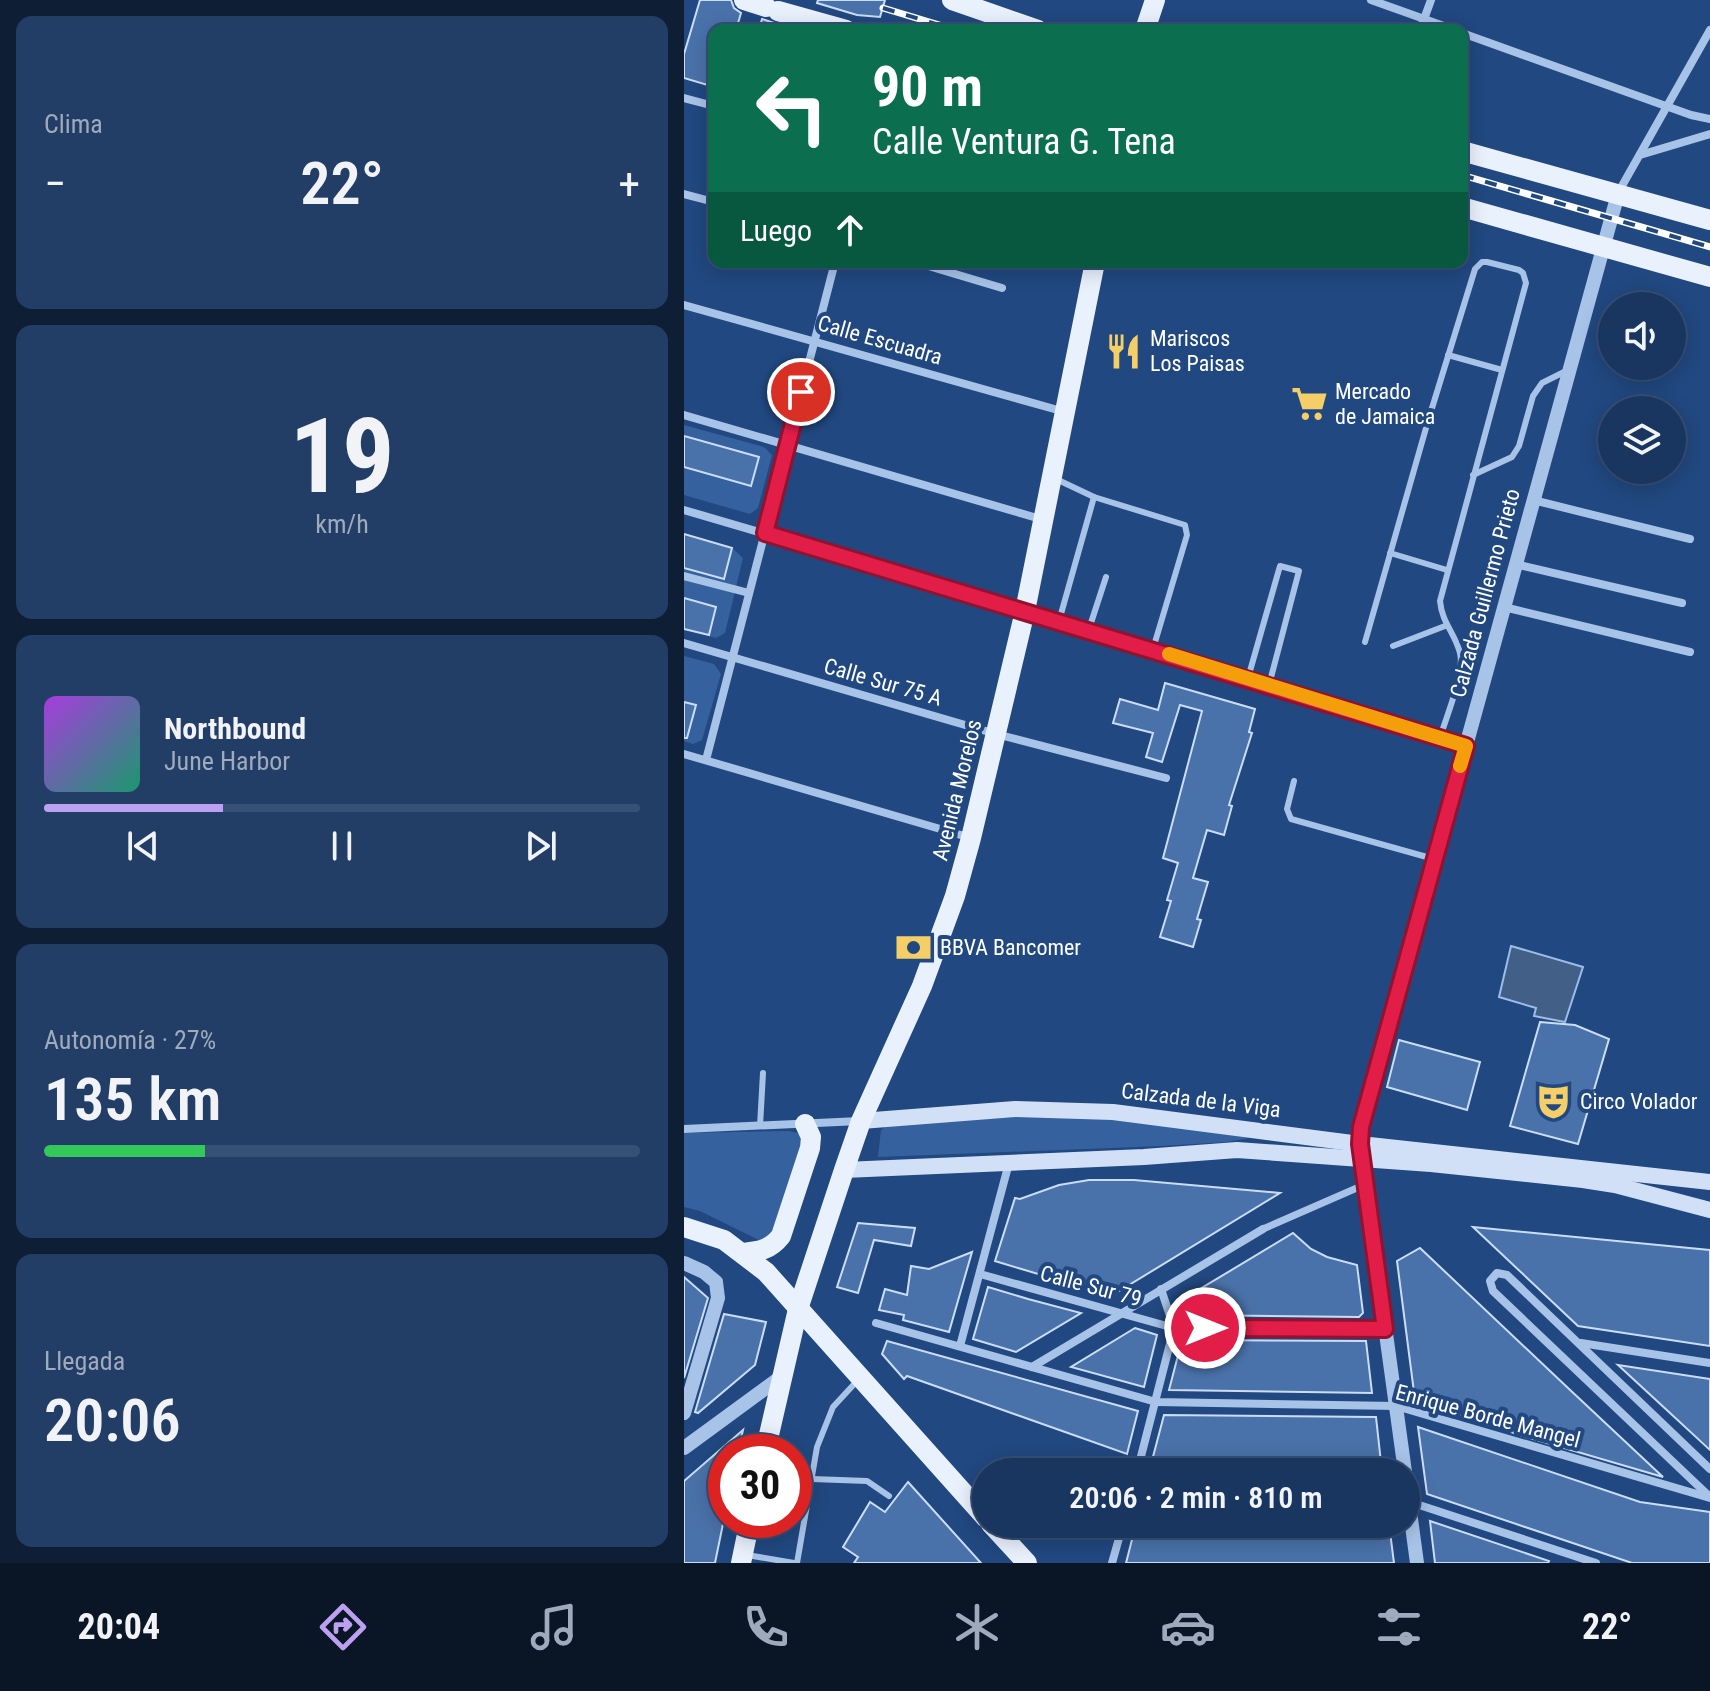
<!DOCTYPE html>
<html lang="es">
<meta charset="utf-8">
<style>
:root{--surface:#193660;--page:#223e66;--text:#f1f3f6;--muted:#9fabbd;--line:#375075;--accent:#bca0f2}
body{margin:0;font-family:"Roboto Condensed",sans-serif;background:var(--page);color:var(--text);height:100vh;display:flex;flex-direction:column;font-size:30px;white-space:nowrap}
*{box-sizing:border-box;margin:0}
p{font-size:26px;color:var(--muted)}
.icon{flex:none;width:44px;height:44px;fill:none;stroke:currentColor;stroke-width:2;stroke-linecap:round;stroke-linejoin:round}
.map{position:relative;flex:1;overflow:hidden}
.drawer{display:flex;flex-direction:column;gap:16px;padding:16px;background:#0e1e35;width:684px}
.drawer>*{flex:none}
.top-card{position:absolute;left:24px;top:24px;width:760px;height:244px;border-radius:16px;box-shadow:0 4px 20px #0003,0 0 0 2px var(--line);background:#0b6e4f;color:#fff;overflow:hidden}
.tools{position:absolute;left:914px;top:292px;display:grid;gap:16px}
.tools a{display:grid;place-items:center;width:88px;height:88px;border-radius:50%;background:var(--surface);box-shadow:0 4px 20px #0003,0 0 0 2px var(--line);font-size:40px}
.speed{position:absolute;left:24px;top:1434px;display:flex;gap:16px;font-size:40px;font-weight:700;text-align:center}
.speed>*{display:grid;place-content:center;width:104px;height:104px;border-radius:50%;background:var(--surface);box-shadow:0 4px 20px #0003,0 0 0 2px var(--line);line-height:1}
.speed .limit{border:12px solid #d22;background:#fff;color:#111}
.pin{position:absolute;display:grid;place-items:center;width:68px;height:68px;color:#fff;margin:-34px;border:4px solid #fff;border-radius:50%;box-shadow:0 2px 8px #0007}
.me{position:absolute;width:88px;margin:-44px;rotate:90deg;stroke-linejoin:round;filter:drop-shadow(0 0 6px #0008)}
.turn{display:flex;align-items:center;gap:28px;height:168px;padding:0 32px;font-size:36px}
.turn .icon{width:104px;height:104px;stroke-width:2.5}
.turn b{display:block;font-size:56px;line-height:68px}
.then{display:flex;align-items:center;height:76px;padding:0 32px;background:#0003;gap:16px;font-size:30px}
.big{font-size:60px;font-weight:600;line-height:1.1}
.drawer .tile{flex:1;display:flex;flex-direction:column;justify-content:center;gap:12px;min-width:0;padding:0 28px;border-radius:16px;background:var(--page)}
.drawer .dial{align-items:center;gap:0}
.dial b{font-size:104px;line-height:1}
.song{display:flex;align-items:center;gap:24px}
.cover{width:96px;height:96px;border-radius:12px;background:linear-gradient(135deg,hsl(280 70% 55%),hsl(160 70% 35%))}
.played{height:8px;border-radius:4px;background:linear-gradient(90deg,var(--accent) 30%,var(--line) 30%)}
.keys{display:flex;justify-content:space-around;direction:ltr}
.heat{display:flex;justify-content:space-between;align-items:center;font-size:44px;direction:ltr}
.charge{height:12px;border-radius:6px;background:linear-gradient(90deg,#34c759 27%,var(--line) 0)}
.trip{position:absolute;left:288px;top:1458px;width:448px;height:80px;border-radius:40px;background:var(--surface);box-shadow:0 4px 20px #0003,0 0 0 2px var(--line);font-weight:600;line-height:80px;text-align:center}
.dock{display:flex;height:128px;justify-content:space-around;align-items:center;background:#0a1626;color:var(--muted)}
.dock .icon{width:56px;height:56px}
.dock .selected{color:var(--accent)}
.dock b{font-size:36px;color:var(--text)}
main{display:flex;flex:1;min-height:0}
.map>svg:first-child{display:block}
.green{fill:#35629f}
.water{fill:#425f88;stroke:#9bbde9;stroke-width:2}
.building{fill:#4a72aa;stroke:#cbddf6;stroke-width:2}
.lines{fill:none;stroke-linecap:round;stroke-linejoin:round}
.service{stroke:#a7c3e8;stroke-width:6}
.pedestrian{stroke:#a7c3e8;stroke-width:7}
.minor{stroke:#a7c3e8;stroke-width:8}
.tertiary{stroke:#a7c3e8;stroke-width:14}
.secondary{stroke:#d1e0f6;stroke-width:16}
.primary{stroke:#e9f1fd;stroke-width:20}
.rail-casing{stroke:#fff;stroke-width:7}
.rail{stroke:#214880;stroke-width:4;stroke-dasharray:12;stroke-linecap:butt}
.route-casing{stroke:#92132f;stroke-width:20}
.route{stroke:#e11d48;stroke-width:14}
.slow{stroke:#f59e0b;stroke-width:14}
.labels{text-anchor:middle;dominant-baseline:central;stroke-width:8;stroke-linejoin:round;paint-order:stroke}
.poi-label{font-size:22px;fill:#fff;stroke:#214880;text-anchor:start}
.street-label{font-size:22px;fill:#fff;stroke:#214880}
</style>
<main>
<section class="drawer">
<div class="tile"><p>Clima</p>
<div class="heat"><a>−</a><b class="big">22°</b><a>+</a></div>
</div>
<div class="tile dial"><b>19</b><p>km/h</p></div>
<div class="tile">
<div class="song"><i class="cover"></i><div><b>Northbound</b><p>June Harbor</p></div></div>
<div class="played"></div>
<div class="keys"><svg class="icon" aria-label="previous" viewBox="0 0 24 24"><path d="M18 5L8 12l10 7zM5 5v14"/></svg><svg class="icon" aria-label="pause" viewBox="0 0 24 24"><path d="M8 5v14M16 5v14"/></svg><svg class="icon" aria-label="next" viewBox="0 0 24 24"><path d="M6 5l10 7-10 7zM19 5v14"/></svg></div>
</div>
<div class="tile"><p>Autonomía · 27%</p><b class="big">135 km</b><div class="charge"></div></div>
<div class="tile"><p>Llegada</p><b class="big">20:06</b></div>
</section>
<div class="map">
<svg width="1026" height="1563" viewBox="0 0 1026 1563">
<rect width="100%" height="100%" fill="#214880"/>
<!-- green -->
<g class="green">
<polygon points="0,425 80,447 88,455 74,508 66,514 0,495"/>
<polygon points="0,534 48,548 59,558 41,633 32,638 0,629"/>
<polygon points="0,656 30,664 37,674 18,740 9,744 0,741"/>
<polygon points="357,1115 413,1115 566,1138 543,1142 477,1146 194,1157 197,1130 202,1126"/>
<polygon points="105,1131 119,1134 100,1220 81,1243 16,1211 0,1207 0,1133"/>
</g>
<!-- water -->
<polygon class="water" points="827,946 899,967 881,1022 850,1016 852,1008 815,997"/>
<!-- building -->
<g class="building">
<polygon points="16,0 47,0 50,8 57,13 52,30 30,30 30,87 0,78 0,54"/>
<polygon points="134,0 201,0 196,17 173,15 133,3"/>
<polygon points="78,19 90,23 88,30 75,30"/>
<polygon points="0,436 75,457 67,486 0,467"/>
<polygon points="0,534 48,548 40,579 0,568"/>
<polygon points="0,598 32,607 25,635 0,629"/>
<polygon points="481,683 571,709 565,732 568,733 545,805 548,806 540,835 523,830 509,878 524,882 513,919 517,920 509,947 476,937 487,901 483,900 494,863 479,858 518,711 496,705 478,762 462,757 469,733 429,723 436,699 474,710"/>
<polygon points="0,702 12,705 3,738 0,738"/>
<polygon points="856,1022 891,1025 925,1039 894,1144 826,1126"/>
<polygon points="715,1040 796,1062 783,1110 703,1087"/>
<polygon points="405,1180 450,1180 596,1193 427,1296 311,1261 331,1198 336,1199 375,1185"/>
<polygon points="174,1223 231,1228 227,1246 190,1240 174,1293 153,1287"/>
<polygon points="789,1227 1026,1250 1026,1346 894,1326"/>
<polygon points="609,1233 627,1249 643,1257 673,1265 679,1313 675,1317 505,1315 511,1292"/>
<polygon points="736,1248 884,1388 979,1477 836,1435 731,1400 713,1261"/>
<polygon points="288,1252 265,1332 219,1320 220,1315 195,1310 201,1289 223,1295 227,1266 245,1269"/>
<polygon points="0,1277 24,1298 0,1378"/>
<polygon points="304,1287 344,1299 397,1313 332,1352 289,1339"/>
<polygon points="40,1314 82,1322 71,1365 14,1413 11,1412"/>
<polygon points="451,1328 473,1335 460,1387 387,1367"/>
<polygon points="498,1340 682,1341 688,1393 485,1390"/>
<polygon points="203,1341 454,1411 443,1454 223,1376 220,1379 198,1354"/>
<polygon points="934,1365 1026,1379 1026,1450 986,1413"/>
<polygon points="480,1415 692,1417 698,1472 465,1472"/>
<polygon points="734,1427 956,1502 1026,1512 1026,1563 948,1563 743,1494"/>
<polygon points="59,1430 54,1452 42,1452 42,1509 31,1563 0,1563 0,1481"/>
<polygon points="224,1482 297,1563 170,1563 174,1557 159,1547 186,1502 201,1512"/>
<polygon points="746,1521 865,1561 864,1563 751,1563"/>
<polygon points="452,1524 705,1524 710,1563 442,1563"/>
</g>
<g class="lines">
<!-- service -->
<g class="service">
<polyline points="764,355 818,370"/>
<polyline points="789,475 828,457 835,446 849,396 858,383 884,370"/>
<polyline points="372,479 410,497 501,525 503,535 469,649"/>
<polyline points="706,553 763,570"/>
<polyline points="375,621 410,497"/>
<polyline points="405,629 422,577"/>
<path d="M681 642 744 421 791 269 798 262H803L835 270 839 273 842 283 756 601C758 623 771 633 776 653 781 673 762 717 756 738"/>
<polyline points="709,646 761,626"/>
<polyline points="564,678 596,566 615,571 585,685"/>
<polyline points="610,781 603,809 607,819 750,859"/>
<polyline points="76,1126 79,1073"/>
<polyline points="128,1479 183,1481 205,1496"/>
<polyline points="63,1555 110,1563"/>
<polyline points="113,1563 133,1447 149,1407 173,1381"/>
</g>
<!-- pedestrian -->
<polyline class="pedestrian" points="579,1229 682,1184"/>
<!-- minor -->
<g class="minor">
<polyline points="687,0 771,30"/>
<polyline points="736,30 747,0"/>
<polyline points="778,33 1007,115 1026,119"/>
<polyline points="0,98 30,106"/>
<polyline points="956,155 1026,134"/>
<polyline points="934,193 1026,30"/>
<polyline points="0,194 30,202"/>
<polyline points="231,262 318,288"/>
<polyline points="0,305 381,412"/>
<polyline points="0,415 360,520"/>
<polyline points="849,500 1006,539"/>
<polyline points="0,510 405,629 782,746"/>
<polyline points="831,564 998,603"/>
<polyline points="0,576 65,593"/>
<polyline points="820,607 1006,652"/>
<polyline points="0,643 312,734 482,778"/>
<polyline points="0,754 287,838"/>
<polyline points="22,760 151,262"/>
<polyline points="0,1129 176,1121"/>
<polyline points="296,1274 490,1328 701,1329"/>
<polyline points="192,1323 472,1402 712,1406 1026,1498"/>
<polyline points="897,1343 1026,1363"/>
<polyline points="276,1346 325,1163"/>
<polyline points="348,1367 579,1229"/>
<polyline points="453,1472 490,1328 477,1289"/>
<polyline points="1025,1496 809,1291 806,1281 813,1273 823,1275 1026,1469"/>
<polyline points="723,1501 912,1563"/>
<polyline points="428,1563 439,1524"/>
</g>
<!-- tertiary -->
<g class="tertiary">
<polyline points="0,1263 20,1272 32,1282 34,1298 0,1413"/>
<polyline points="0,1448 97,1377"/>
<polyline points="721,1472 676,1144 677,1127 934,194"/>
<polyline points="722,1482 733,1563"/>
</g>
<!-- secondary -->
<g class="secondary">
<polyline points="177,1121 331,1109 429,1112 676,1144 1026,1182"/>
<polyline points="160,1170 460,1157 553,1150 747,1164 899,1180 931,1185 1026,1210"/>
</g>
<!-- primary -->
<g class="primary">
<polyline points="60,0 82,7"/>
<polyline points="268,0 354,30"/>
<polyline points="94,11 162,30"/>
<polyline points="461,30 471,0"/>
<polyline points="778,151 1026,220"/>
<polyline points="778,207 1026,277"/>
<polyline points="0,1227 40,1240 82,1272 302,1518"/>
<path d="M59 1253C76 1251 86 1250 97 1236L126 1148 127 1137 121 1124"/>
<polyline points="81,1452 114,1309 160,1170 177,1121 238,986 271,896 287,838 341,611 411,262"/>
<polyline points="307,1524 343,1563"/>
<polyline points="57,1563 66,1520"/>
</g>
<defs>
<g id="rail">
<polyline points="199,8 272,30"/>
<polyline points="778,175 1026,247"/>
</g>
</defs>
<!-- rail casing -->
<use href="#rail" class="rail-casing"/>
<!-- rail -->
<use href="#rail" class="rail"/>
</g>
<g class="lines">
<defs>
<polyline id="route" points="117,392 81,533 782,746 677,1127 676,1144 701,1329 521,1328"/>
</defs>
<!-- route casing -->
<use href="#route" class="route-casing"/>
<!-- route -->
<use href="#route" class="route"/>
<!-- slow -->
<polyline class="slow" points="485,654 782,746 776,766"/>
</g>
<!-- icons -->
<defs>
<symbol id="restaurant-bare" viewBox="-9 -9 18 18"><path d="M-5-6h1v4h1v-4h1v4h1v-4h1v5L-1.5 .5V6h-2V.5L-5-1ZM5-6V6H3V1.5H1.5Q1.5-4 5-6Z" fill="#f4cf68" stroke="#214880" stroke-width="2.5" paint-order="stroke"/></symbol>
<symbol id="supermarket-bare" viewBox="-9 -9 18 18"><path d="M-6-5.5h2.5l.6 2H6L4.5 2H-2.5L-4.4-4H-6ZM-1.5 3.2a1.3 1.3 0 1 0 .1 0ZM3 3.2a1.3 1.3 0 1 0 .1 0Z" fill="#f4cf68" stroke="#214880" stroke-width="2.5" paint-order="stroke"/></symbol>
<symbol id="bank-bare" viewBox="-9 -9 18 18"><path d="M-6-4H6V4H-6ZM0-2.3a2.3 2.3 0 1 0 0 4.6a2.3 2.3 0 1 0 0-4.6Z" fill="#f4cf68" stroke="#214880" stroke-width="2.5" paint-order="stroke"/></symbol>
<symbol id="theatre-bare" viewBox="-9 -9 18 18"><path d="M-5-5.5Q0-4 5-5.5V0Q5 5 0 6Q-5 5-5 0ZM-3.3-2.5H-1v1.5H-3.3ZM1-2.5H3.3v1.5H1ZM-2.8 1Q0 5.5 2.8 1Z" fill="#f4cf68" stroke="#214880" stroke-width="2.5" paint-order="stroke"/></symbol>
</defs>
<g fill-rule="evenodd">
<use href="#restaurant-bare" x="414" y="326" width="51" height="51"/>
<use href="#supermarket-bare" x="600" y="378" width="51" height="51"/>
<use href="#bank-bare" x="204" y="922" width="51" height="51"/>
<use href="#theatre-bare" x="844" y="1076" width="51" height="51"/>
</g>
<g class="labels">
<!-- poi labels -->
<g class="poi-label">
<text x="466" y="338">Mariscos<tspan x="466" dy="25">Los Paisas</tspan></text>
<text x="651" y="391">Mercado<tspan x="651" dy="25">de Jamaica</tspan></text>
<text x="256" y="947">BBVA Bancomer</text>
<text x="896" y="1101">Circo Volador</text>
</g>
<!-- street labels -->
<g class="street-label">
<text transform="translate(196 340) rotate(16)">Calle Escuadra</text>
<text transform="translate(801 593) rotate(-75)">Calzada Guillermo Prieto</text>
<text transform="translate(199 682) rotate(16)">Calle Sur 75 A</text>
<text transform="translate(273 790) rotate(-76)">Avenida Morelos</text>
<text transform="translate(517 1100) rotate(7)">Calzada de la Viga</text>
<text transform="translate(407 1286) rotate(15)">Calle Sur 79</text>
<text transform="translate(804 1416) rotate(15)">Enrique Borde Mangel</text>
</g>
</g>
</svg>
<div class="tools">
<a><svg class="icon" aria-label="sound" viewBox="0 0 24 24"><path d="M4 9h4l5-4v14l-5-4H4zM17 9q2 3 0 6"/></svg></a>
<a><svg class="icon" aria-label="layers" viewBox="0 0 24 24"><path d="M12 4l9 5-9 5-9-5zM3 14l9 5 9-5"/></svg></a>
</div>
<div class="speed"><div class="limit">30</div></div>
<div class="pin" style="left:117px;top:392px;background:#d93025"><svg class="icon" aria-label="arrive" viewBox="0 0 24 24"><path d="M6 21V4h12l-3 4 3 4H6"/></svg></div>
<svg class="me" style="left:521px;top:1328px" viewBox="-20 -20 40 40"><circle r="17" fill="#e11d48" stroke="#fff" stroke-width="3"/><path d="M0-11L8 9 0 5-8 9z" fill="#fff"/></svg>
<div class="trip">20:06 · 2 min · 810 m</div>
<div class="top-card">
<div class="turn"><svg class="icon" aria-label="left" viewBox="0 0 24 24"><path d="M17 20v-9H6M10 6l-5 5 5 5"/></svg><div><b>90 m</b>Calle Ventura G. Tena</div></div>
<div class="then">Luego<svg class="icon" aria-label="ahead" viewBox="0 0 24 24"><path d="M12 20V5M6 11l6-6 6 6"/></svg></div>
</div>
</div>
</main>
<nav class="dock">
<b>20:04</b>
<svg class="icon selected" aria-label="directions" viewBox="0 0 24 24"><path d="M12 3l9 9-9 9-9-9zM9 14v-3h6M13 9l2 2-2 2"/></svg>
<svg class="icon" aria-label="music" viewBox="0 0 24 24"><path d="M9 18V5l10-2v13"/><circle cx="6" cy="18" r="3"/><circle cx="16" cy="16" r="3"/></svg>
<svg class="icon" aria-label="phone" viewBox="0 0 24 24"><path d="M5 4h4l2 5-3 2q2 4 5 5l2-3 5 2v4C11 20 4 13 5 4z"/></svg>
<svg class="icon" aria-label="climate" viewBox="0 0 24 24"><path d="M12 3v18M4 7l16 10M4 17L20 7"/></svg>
<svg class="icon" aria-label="car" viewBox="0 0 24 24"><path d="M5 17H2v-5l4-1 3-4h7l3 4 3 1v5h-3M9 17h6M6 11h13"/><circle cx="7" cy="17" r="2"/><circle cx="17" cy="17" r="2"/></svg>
<svg class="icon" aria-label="filters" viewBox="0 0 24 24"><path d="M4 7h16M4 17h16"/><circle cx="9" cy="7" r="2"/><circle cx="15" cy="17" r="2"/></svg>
<b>22°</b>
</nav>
